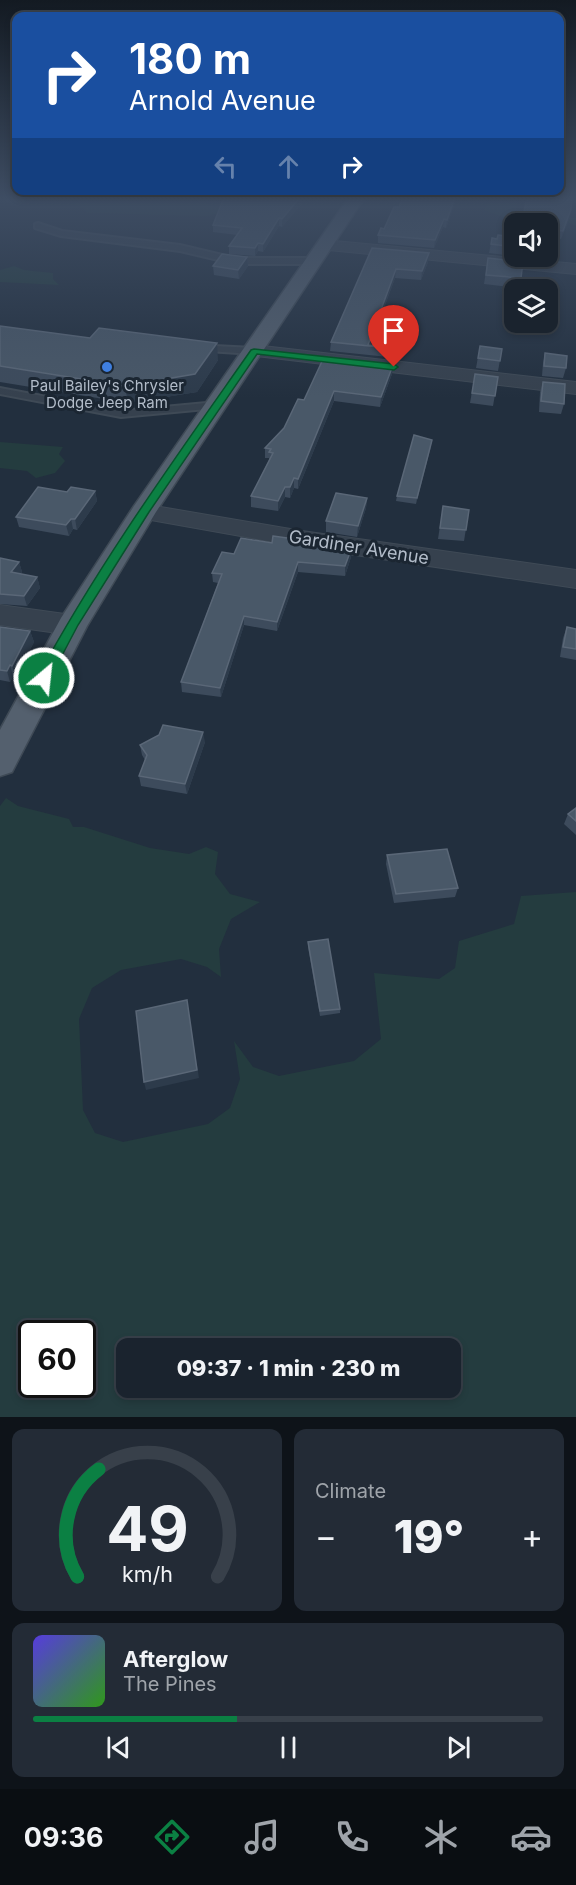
<!DOCTYPE html>
<meta charset="utf-8">
<style>
:root{--surface:#1a232e;--page:#232b36;--text:#f1f3f6;--muted:#9fa4aa;--line:#38404a;--accent:#0b8043}
body{margin:0;font-family:Inter,sans-serif;background:var(--page);color:var(--text);height:100vh;display:flex;flex-direction:column;font-size:22px;white-space:nowrap}
*{box-sizing:border-box;margin:0}
p{font-size:20px;color:var(--muted)}
.icon{flex:none;width:33px;height:33px;fill:none;stroke:currentColor;stroke-width:2;stroke-linecap:round;stroke-linejoin:round}
.map{position:relative;height:1417px;overflow:hidden}
.panel{display:flex;flex-direction:column;gap:12px;padding:12px;background:#0e1319;flex:1}
.panel>*{flex:none}
.hud{position:absolute;left:12px;top:12px;width:552px;height:183px;border-radius:12px;box-shadow:0 3px 9px #0003,0 0 0 2px var(--line);background:#1a4fa0;color:#fff;overflow:hidden}
.controls{position:absolute;left:504px;top:213px;display:grid;gap:12px}
.controls a{display:grid;place-items:center;width:54px;height:54px;border-radius:12px;background:var(--surface);box-shadow:0 3px 9px #0003,0 0 0 2px var(--line);font-size:30px}
.speed{position:absolute;left:18px;top:1320px;display:flex;gap:12px;font-size:30px;font-weight:700;text-align:center}
.speed>*{display:grid;place-content:center;width:78px;height:78px;border-radius:50%;background:var(--surface);box-shadow:0 3px 9px #0003,0 0 0 2px var(--line);line-height:1}
.speed .limit{border:3px solid #111;border-radius:9px;background:#fff;color:#111}
.pin{position:absolute;display:grid;place-items:center;width:51px;height:51px;color:#fff;margin:-62px -26px;border-radius:50% 50% 50% 0;rotate:-45deg;box-shadow:0 0 6px #0007}
.pin .icon{rotate:45deg}
.me{position:absolute;width:66px;margin:-33px;rotate:28deg;stroke-linejoin:round;filter:drop-shadow(0 0 4px #0008)}
.turn{display:flex;align-items:center;gap:21px;height:126px;padding:0 18px;font-size:27px}
.turn .icon{width:78px;height:78px;stroke-width:2.5}
.turn b{display:block;font-size:42px;line-height:51px}
.lanes{display:flex;align-items:center;height:57px;padding:0 18px;background:#0003;justify-content:center;gap:30px;direction:ltr}
.lanes .off{opacity:.35}
.big{font-size:45px;font-weight:800;line-height:1.1}
.panel .tile{flex:1;display:flex;flex-direction:column;justify-content:center;gap:9px;min-width:0;padding:0 21px;border-radius:12px;background:var(--page)}
.panel .dial{align-items:center;gap:0}
.dial svg{height:156px;overflow:visible;fill:none;stroke:var(--line);stroke-width:7;stroke-linecap:round;text-anchor:middle}
.dial text{fill:var(--text);stroke:none}
.song{display:flex;align-items:center;gap:18px}
.cover{width:72px;height:72px;border-radius:9px;background:linear-gradient(135deg,hsl(250 70% 55%),hsl(110 70% 35%))}
.played{height:6px;border-radius:3px;background:linear-gradient(90deg,var(--accent) 40%,var(--line) 40%)}
.keys{display:flex;justify-content:space-around;direction:ltr}
.heat{display:flex;justify-content:space-between;align-items:center;font-size:33px;direction:ltr}
.panel .tiles{flex:1;display:grid;gap:12px;grid-template-columns:1fr 1fr}
.tile:last-child{grid-column:span 2}
.trip{position:absolute;left:116px;top:1338px;width:345px;height:60px;border-radius:12px;background:var(--surface);box-shadow:0 3px 9px #0003,0 0 0 2px var(--line);font-weight:800;line-height:60px;text-align:center}
.dock{display:flex;height:96px;justify-content:space-around;align-items:center;background:#0a0e12;color:var(--muted)}
.dock .icon{width:42px;height:42px}
.dock .selected{color:var(--accent)}
.dock b{font-size:27px;color:var(--text)}
.map>svg:first-child{display:block}
.green{fill:#243c3f;fill-rule:evenodd}
.lines{fill:none;stroke-linecap:round;stroke-linejoin:round}
.lane-casing{stroke:#3f4a56;stroke-width:4}
.street-casing{stroke:#3f4a56;stroke-width:2}
.primary-casing{stroke:#3f4a56;stroke-width:3}
.lane{fill:#36414e;fill-rule:evenodd}
.street{fill:#36414e;fill-rule:evenodd}
.primary{fill:#54606e;fill-rule:evenodd}
.wall{fill:#3d4b5c}
.shaded-wall{fill:#2d3b4b}
.building{fill:#495868;stroke:#5a6777;stroke-width:1.5}
.route{fill:#0b8043;stroke:#07532c;stroke-width:1.5}
.shop-dot{fill:#3f7fe0;stroke:#1b2632;stroke-width:2}
.labels{text-anchor:middle;dominant-baseline:central;stroke-width:6;stroke-linejoin:round;paint-order:stroke}
.far-poi-label{font-size:15px;fill:#b2bcc9;stroke:#1b2632}
.street-label{font-size:18px;fill:#b2bcc9;stroke:#1b2632}
</style>
<div class="map">
<svg width="576" height="1417" viewBox="0 0 576 1417">
<rect width="100%" height="100%" fill="#222f3e"/>
<!-- green -->
<g class="green">
<polygon points="65,200 206,200 206,205 225,209 223,212 207,216 87,213 83,208"/>
<polygon points="490,200 517,201 516,213 576,218 576,226 570,223 539,220 527,222 508,219 484,210"/>
<polygon points="14,266 24,270 53,273 53,279 59,285 0,282 0,270"/>
<polygon points="0,442 63,447 59,454 65,461 55,473 36,478 27,471 0,468"/>
<path d="M6 798 18 806 69 819 73 827H84L150 848 189 854 206 847 218 852 215 874 230 894 260 902 231 919 219 949 221 977 207 967 181 959 121 970 92 988 79 1019 83 1110 95 1133 123 1142 208 1124 230 1108 240 1079 234 1041 253 1067 279 1076 354 1061 381 1039 374 973 439 979 455 968 459 941 514 924 521 896 576 892V1417H0V806ZM32 1334H82V1384H32ZM450 1348V1388H126V1348Z"/>
</g>
<g class="lines">
<defs>
<g id="lane">
<polygon points="38,223 62,231 180,245 235,258 314,258 319,261 314,264 235,264 180,251 61,236 35,228 35,224"/>
<polygon points="195,345 254,348 259,351 254,354 191,350 191,346"/>
<polygon points="0,388 121,411 217,402 223,405 217,408 121,417 0,394"/>
</g>
<g id="street">
<polygon points="324,240 576,264 576,274 318,249 316,245 318,241"/>
<polygon points="254,345 576,382 576,394 247,355 244,351 247,347"/>
<polygon points="143,504 302,531 576,570 576,588 302,547 134,517 130,512 134,507"/>
<polygon points="0,605 72,615 82,618 86,625 82,632 72,635 0,625"/>
</g>
<polygon id="primary" points="347,200 363,200 156,512 87,626 12,772 0,776 0,730 61,618 134,506"/>
</defs>
<!-- lane casing -->
<use href="#lane" class="lane-casing"/>
<!-- street casing -->
<use href="#street" class="street-casing"/>
<!-- primary casing -->
<use href="#primary" class="primary-casing"/>
<!-- lane -->
<use href="#lane" class="lane"/>
<!-- street -->
<use href="#street" class="street"/>
<!-- primary -->
<use href="#primary" class="primary"/>
</g>
<!-- wall -->
<g class="wall">
<polygon points="305,200 282,227 279,226 263,252 258,251 255,256 229,254 229,246 237,235 213,232 213,225"/>
<polygon points="456,200 446,228 443,227 434,248 378,243 378,235 384,229 399,207"/>
<polygon points="518,200 572,200 570,217 561,239 548,237 548,224 525,201"/>
<polygon points="514,237 514,256 489,253 492,238 497,239"/>
<polygon points="372,248 429,253 428,262 421,280 395,278 370,346 399,349 398,358 330,351 331,342"/>
<polygon points="247,257 248,266 239,279 214,275 213,266"/>
<polygon points="488,258 521,278 519,288 484,284"/>
<polygon points="0,326 218,360 197,392 128,403 0,382"/>
<polygon points="480,346 502,349 498,371 476,368"/>
<polygon points="545,353 566,368 563,378 542,376 543,363"/>
<polygon points="392,374 380,407 334,401 298,489 294,488 290,498 285,497 278,511 251,507 251,496 269,460 269,458 265,458 265,448 284,428 304,400"/>
<polygon points="475,374 498,377 493,406 470,403"/>
<polygon points="543,382 564,404 561,414 539,412 540,392"/>
<polygon points="431,446 416,504 396,501 397,496"/>
<polygon points="95,491 97,501 77,530 73,529 69,536 19,527 16,517 67,492"/>
<polygon points="367,498 366,508 357,537 326,532 326,521"/>
<polygon points="443,506 469,510 464,541 438,539"/>
<polygon points="234,554 351,557 345,576 298,572 277,631 244,625 221,697 182,692 181,682 218,583 213,582 212,573"/>
<polygon points="0,558 19,562 22,572 21,574 37,577 40,588 27,606 0,604"/>
<polygon points="0,627 30,631 34,642 16,676 13,676 10,682 0,680"/>
<polygon points="567,627 576,629 576,660 560,657 563,638"/>
<polygon points="205,742 187,794 141,786 139,776 145,760 142,755 140,745"/>
<polygon points="576,808 576,835 564,824 568,814"/>
<polygon points="387,855 458,888 455,897 394,903 386,864"/>
<polygon points="308,942 340,1009 340,1013 320,1016 308,947"/>
</g>
<!-- shaded-wall -->
<g class="shaded-wall">
<polygon points="298,200 305,200 282,227 282,219"/>
<polygon points="454,200 456,200 446,228 447,220"/>
<polygon points="571,209 570,217 561,239 563,231"/>
<polygon points="279,218 279,226 263,252 263,244"/>
<polygon points="444,219 443,227 434,248 435,240"/>
<polygon points="258,243 258,251 255,256 255,248"/>
<polygon points="429,253 428,262 421,280 422,271"/>
<polygon points="247,257 248,266 239,279 238,270"/>
<polygon points="396,269 395,278 370,346 368,346"/>
<polygon points="217,343 218,360 197,392 128,403 125,386"/>
<polygon points="393,365 392,374 380,407 381,397"/>
<polygon points="334,391 334,401 298,489 298,479"/>
<polygon points="432,440 431,446 416,504 417,498"/>
<polygon points="294,478 294,488 290,498 290,487"/>
<polygon points="285,487 285,497 278,511 278,501"/>
<polygon points="95,491 97,501 77,530 75,519"/>
<polygon points="367,498 366,508 357,537 358,526"/>
<polygon points="71,519 73,529 69,536 66,525"/>
<polygon points="352,547 351,557 345,576 345,566"/>
<polygon points="19,562 22,572 15,583 11,572"/>
<polygon points="298,562 298,572 277,631 277,622"/>
<polygon points="37,577 40,588 27,606 24,596"/>
<polygon points="244,616 244,625 221,697 220,688"/>
<polygon points="30,631 34,642 16,676 12,666"/>
<polygon points="10,665 13,676 10,682 7,671"/>
<polygon points="203,732 205,742 187,794 185,784"/>
<polygon points="187,1000 199,1078 146,1090 144,1082"/>
</g>
<!-- building -->
<g class="building">
<polygon points="223,200 298,200 282,219 279,218 263,244 258,243 255,248 229,246 242,228 213,225"/>
<polygon points="402,200 454,200 447,220 444,219 435,240 378,235 381,228 384,229 394,207 399,207"/>
<polygon points="526,200 572,200 571,209 563,231 548,229 548,224 522,224"/>
<polygon points="498,235 514,237 514,247 491,244 492,238 497,239"/>
<polygon points="372,248 429,253 422,271 396,269 368,345 399,349 331,342"/>
<polygon points="222,254 247,257 238,270 213,266"/>
<polygon points="488,258 523,262 521,278 486,275"/>
<polygon points="0,326 90,338 99,328 217,343 195,374 125,386 0,366"/>
<polygon points="480,346 502,349 500,361 478,358"/>
<polygon points="545,353 567,356 566,368 544,366"/>
<polygon points="324,357 393,365 381,397 334,391 298,479 294,478 290,487 285,487 278,501 251,496 273,453 269,452 271,449 265,448 284,428 298,399 304,400"/>
<polygon points="475,374 498,377 495,396 472,393"/>
<polygon points="543,382 565,384 564,404 541,401"/>
<polygon points="414,435 432,440 417,498 397,496"/>
<polygon points="38,487 67,492 71,487 95,491 75,519 71,519 66,525 16,517"/>
<polygon points="336,493 367,498 358,526 326,521"/>
<polygon points="443,506 469,510 466,530 440,528"/>
<polygon points="273,536 352,547 345,566 298,562 277,622 244,616 220,688 181,682 222,574 212,573 222,552 234,554 241,538 272,543"/>
<polygon points="0,558 19,562 11,572 37,577 24,596 0,594"/>
<polygon points="0,627 30,631 12,666 10,665 7,671 0,670"/>
<polygon points="567,627 576,629 576,649 563,647"/>
<polygon points="163,725 203,732 185,784 139,776 147,755 140,745 159,735"/>
<polygon points="576,808 576,821 568,814"/>
<polygon points="447,849 458,888 396,894 387,855"/>
<polygon points="328,939 340,1009 320,1011 308,942"/>
<polygon points="187,1000 197,1070 144,1082 136,1011"/>
</g>
<!-- sky -->
<linearGradient id="sky" x2="0" y2="1"><stop stop-color="#131a22"/><stop offset="0.5" stop-color="#3e4d63"/><stop offset="1" stop-color="#3e4d63" stop-opacity="0"/></linearGradient>
<rect width="576" height="398" fill="url(#sky)"/>
<!-- route -->
<path class="route" d="M254 349 394 364 398 367 394 370 257 354 149 512 78 625 48 682H39L37 678C99 563 176 457 251 350Z"/>
<!-- markers -->
<circle class="shop-dot" cx="107" cy="367" r="6"/>
<g class="labels">
<!-- far-poi labels -->
<g class="far-poi-label">
<text x="107" y="385">Paul Bailey's Chrysler<tspan x="107" dy="17">Dodge Jeep Ram</tspan></text>
</g>
<!-- street labels -->
<g class="street-label">
<text transform="translate(359 547) rotate(9)">Gardiner Avenue</text>
</g>
</g>
</svg>
<div class="controls">
<a><svg class="icon" aria-label="sound" viewBox="0 0 24 24"><path d="M4 9h4l5-4v14l-5-4H4zM17 9q2 3 0 6"/></svg></a>
<a><svg class="icon" aria-label="layers" viewBox="0 0 24 24"><path d="M12 4l9 5-9 5-9-5zM3 14l9 5 9-5"/></svg></a>
</div>
<div class="speed"><div class="limit">60</div></div>
<div class="pin" style="left:394px;top:367px;background:#d93025"><svg class="icon" aria-label="arrive" viewBox="0 0 24 24"><path d="M6 21V4h12l-3 4 3 4H6"/></svg></div>
<svg class="me" style="left:44px;top:678px" viewBox="-20 -20 40 40"><circle r="17" fill="#0b8043" stroke="#fff" stroke-width="3"/><path d="M0-11L8 9 0 5-8 9z" fill="#fff"/></svg>
<div class="trip">09:37 · 1 min · 230 m</div>
<div class="hud">
<div class="turn"><svg class="icon" aria-label="right" viewBox="0 0 24 24"><path d="M7 20v-9h11M14 6l5 5-5 5"/></svg><div><b>180 m</b>Arnold Avenue</div></div>
<div class="lanes"><svg class="icon off" aria-label="left" viewBox="0 0 24 24"><path d="M17 20v-9H6M10 6l-5 5 5 5"/></svg><svg class="icon off" aria-label="ahead" viewBox="0 0 24 24"><path d="M12 20V5M6 11l6-6 6 6"/></svg><svg class="icon" aria-label="right" viewBox="0 0 24 24"><path d="M7 20v-9h11M14 6l5 5-5 5"/></svg></div>
</div>
</div>
<section class="panel">
<div class="tiles">
<div class="tile dial"><svg viewBox="0 0 100 80">
<path d="M14 69A42 42 0 1 1 86 69"/>
<path d="M14 69A42 42 0 0 1 25 14" stroke="#0b8043"/>
<text x="50" y="56" font-size="32" font-weight="700">49</text>
<text x="50" y="72" font-size="11">km/h</text>
</svg></div>
<div class="tile"><p>Climate</p>
<div class="heat"><a>−</a><b class="big">19°</b><a>+</a></div>
</div>
<div class="tile">
<div class="song"><i class="cover"></i><div><b>Afterglow</b><p>The Pines</p></div></div>
<div class="played"></div>
<div class="keys"><svg class="icon" aria-label="previous" viewBox="0 0 24 24"><path d="M18 5L8 12l10 7zM5 5v14"/></svg><svg class="icon" aria-label="pause" viewBox="0 0 24 24"><path d="M8 5v14M16 5v14"/></svg><svg class="icon" aria-label="next" viewBox="0 0 24 24"><path d="M6 5l10 7-10 7zM19 5v14"/></svg></div>
</div>
</div>
</section>
<nav class="dock">
<b>09:36</b>
<svg class="icon selected" aria-label="directions" viewBox="0 0 24 24"><path d="M12 3l9 9-9 9-9-9zM9 14v-3h6M13 9l2 2-2 2"/></svg>
<svg class="icon" aria-label="music" viewBox="0 0 24 24"><path d="M9 18V5l10-2v13"/><circle cx="6" cy="18" r="3"/><circle cx="16" cy="16" r="3"/></svg>
<svg class="icon" aria-label="phone" viewBox="0 0 24 24"><path d="M5 4h4l2 5-3 2q2 4 5 5l2-3 5 2v4C11 20 4 13 5 4z"/></svg>
<svg class="icon" aria-label="climate" viewBox="0 0 24 24"><path d="M12 3v18M4 7l16 10M4 17L20 7"/></svg>
<svg class="icon" aria-label="car" viewBox="0 0 24 24"><path d="M5 17H2v-5l4-1 3-4h7l3 4 3 1v5h-3M9 17h6M6 11h13"/><circle cx="7" cy="17" r="2"/><circle cx="17" cy="17" r="2"/></svg>
</nav>
